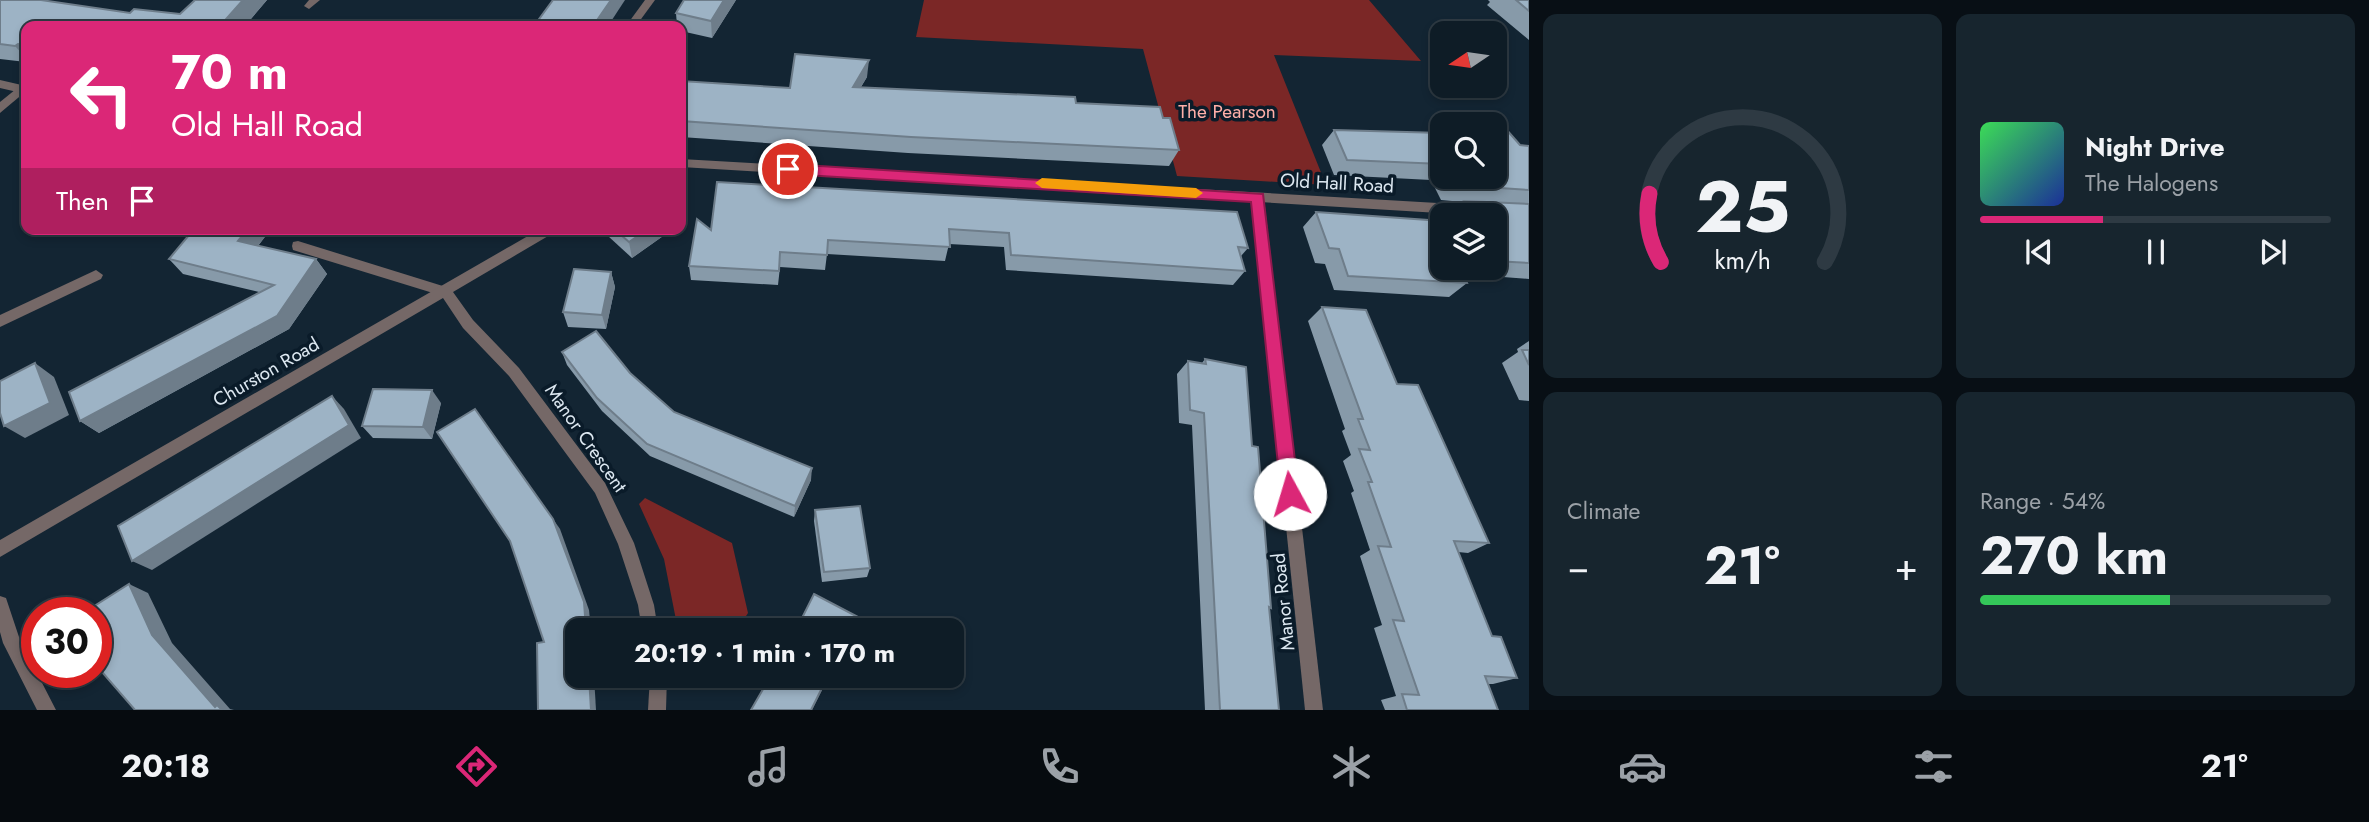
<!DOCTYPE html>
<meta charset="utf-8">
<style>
:root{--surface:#0e1c26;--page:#17252e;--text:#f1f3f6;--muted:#9ba1a7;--line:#2e3a43;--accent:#db2777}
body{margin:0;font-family:Jost,sans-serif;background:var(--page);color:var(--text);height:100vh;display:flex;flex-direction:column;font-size:26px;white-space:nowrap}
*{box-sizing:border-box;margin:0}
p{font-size:23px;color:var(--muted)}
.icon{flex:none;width:38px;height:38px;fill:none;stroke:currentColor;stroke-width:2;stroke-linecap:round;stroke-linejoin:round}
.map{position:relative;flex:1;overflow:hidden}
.side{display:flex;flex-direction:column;gap:14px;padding:14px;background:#080f15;width:840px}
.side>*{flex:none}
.guide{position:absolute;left:21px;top:21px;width:665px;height:214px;border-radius:14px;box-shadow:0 4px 10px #0003,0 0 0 2px var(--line);background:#db2777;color:#fff;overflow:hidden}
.needle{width:46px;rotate:257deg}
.buttons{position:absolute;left:1430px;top:21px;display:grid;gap:14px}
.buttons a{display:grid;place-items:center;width:77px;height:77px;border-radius:14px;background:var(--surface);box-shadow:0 4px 10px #0003,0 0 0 2px var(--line);font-size:35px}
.speed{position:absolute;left:21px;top:597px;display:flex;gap:14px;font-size:35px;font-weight:700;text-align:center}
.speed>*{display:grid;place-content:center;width:91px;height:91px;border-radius:50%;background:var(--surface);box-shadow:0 4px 10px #0003,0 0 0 2px var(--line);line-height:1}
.speed .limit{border:10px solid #d22;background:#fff;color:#111}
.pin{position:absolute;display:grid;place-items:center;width:60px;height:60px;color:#fff;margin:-30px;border:4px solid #fff;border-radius:50%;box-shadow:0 2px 7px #0007}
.me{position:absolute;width:77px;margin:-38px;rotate:354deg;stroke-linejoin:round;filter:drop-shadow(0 0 5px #0008)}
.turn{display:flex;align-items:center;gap:24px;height:147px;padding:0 35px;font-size:32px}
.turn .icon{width:91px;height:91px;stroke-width:2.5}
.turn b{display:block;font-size:49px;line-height:60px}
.then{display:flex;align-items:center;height:66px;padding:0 35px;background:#0003;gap:14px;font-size:26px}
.big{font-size:52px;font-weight:700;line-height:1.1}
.side .tile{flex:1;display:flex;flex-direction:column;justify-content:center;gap:10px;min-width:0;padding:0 24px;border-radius:14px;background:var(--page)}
.side .dial{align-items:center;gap:0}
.dial svg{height:182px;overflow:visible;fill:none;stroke:var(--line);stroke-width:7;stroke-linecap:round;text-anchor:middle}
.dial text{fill:var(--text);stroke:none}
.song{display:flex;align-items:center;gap:21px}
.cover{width:84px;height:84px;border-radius:10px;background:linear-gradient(135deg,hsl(130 70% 55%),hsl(230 70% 35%))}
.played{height:7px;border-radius:4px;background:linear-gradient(90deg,var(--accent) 35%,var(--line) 35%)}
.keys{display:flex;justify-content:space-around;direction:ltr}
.heat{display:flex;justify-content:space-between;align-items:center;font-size:38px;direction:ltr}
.charge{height:10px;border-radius:5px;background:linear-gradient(90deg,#34c759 54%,var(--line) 0)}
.side .tiles{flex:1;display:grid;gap:14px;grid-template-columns:repeat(2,1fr)}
.trip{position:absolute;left:565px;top:618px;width:399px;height:70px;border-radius:14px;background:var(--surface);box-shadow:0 4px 10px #0003,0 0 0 2px var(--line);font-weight:700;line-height:70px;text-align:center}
.menu{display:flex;height:112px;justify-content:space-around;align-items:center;background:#060b0f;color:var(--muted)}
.menu .icon{width:49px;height:49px}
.menu .active{color:var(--accent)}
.menu b{font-size:32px;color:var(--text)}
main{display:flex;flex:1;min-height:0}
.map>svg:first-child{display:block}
.green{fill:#7b2726}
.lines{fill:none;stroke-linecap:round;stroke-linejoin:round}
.service{fill:#756867;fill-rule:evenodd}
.minor{fill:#756867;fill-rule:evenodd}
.tertiary{fill:#756867;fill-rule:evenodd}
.wall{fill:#879aa9}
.shaded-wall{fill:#6e7d8a}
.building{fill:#9db3c5;stroke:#6e7d8a;stroke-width:2}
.route{fill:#db2777;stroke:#8e194d;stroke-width:2}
.slow{fill:#f59e0b}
.labels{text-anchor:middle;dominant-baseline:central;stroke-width:7;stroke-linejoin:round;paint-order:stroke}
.park-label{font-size:19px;fill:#ffafa8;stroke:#0a1b29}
.street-label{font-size:19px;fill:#dde8f1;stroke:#0a1b29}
</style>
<main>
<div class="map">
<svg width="1529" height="710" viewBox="0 0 1529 710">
<rect width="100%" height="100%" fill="#132533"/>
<!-- green -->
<g class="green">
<polygon points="924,0 1369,0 1421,61 1274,55 1326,185 1177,176 1143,49 916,37"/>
<polygon points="645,498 732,543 748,613 737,630 678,630 664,559 639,504"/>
</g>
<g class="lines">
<!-- service -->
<g class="service">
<polygon points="298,241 446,287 453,292 446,297 293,250 292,246 293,242"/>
<polygon points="96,270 103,275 101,279 0,327 0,315"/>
</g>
<!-- minor -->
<g class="minor">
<polygon points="309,0 320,0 309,9 304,6"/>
<polygon points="645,0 655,0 636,26 626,26"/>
<polygon points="21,85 25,86 25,92 0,113 0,102"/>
<polygon points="1258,193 1264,198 1323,710 1305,710 1252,198"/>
<polygon points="540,229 557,229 555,232 453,292 473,320 519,368 605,483 634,543 654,605 658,630 642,630 638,605 618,544 595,493 509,376 463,328 443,298 0,557 0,540"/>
<polygon points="0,596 6,598 20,640 56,710 37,710 3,643 0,632"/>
<polygon points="650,676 667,676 666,710 648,710"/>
</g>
<!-- tertiary -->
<g class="tertiary">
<polygon points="0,80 26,86 26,94 0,88"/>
<polygon points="681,159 1472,205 1478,210 1472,215 681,167"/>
</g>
</g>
<!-- wall -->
<g class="wall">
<polygon points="0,0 130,13 180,14 195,0 267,0 245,26 26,26 26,62 0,59"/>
<polygon points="736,0 712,38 681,31 681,26 677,26 676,13"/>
<polygon points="1488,0 1529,0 1529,40 1487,5 1490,2"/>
<polygon points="867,77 861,87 1076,103 1163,118 1179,150 1169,166 908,153 681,137 681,81 790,88"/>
<polygon points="1334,130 1442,133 1442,177 1494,177 1520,145 1529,146 1529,279 1463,274 1467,283 1449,297 1334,290 1325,264 1315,263 1303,227 1316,212 1442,268 1494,268 1494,215 1449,215 1463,202 1441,200 1431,180 1334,175 1322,145"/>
<polygon points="717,182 1248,248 1241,256 1245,271 1233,285 1006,270 1004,247 949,244 945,261 827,254 825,270 780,267 778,285 691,280 689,266 711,230"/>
<polygon points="194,229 271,229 258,246 316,259 327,274 289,329 99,433 80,421 259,292 183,274 169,259"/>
<polygon points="607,229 673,229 632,258 608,236"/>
<polygon points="611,272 615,287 606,329 568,327 563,312"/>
<polygon points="1322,307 1397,384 1489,543 1468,553 1458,552 1492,636 1517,678 1493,684 1488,684 1498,710 1385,710 1381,700 1396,696 1374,628 1382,625 1360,556 1370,550 1351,493 1354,491 1343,461 1351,455 1342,431 1345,429 1308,321"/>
<polygon points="1529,341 1529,401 1519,400 1502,363 1518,352 1517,349"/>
<polygon points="562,352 630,373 674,412 811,480 794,517 650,456 602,411 567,365"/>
<polygon points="1205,359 1252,446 1271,608 1269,609 1279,710 1205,710 1192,425 1179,423 1177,374 1188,361 1202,363"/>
<polygon points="441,403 432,439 373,438 362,426"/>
<polygon points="815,510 870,568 867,577 822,582 814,521"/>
</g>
<!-- shaded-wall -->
<g class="shaded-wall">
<polygon points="243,0 267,0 245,26 220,26"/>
<polygon points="611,0 625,0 608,26 593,26"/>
<polygon points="724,0 736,0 712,38 711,21"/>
<polygon points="18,44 26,53 26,58 15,46"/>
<polygon points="869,60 867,77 851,103 853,87"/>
<polygon points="682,206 684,221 681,223 681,207"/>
<polygon points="248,229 271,229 250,256 238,241"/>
<polygon points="362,229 372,229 365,233"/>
<polygon points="648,229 673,229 632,258 629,242"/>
<polygon points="316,259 327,274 289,329 99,433 80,421"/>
<polygon points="611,272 615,287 606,329 602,315"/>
<polygon points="35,363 54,377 69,415 25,438 4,426"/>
<polygon points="432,390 441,403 432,439 423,427"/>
<polygon points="332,396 344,409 361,438 152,570 132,561"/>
<polygon points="812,468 811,480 794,517 795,506"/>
<polygon points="553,519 560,529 589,610 591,630 586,630"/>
<polygon points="129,584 148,593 172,643 230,709 234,710 222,710 215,707 152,635"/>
<polygon points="589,676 594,676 596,710 591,710"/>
<polygon points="828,676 829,676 812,710 811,710"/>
</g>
<!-- building -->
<g class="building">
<polygon points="0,0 41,0 130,13 134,9 180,14 195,0 243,0 220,26 26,26 26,45 18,44 15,46 0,44"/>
<polygon points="553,0 611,0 593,26 534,26"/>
<polygon points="684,0 724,0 711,21 676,13"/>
<polygon points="1516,0 1529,0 1529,11"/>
<polygon points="795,54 869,60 853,87 1075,97 1076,103 1160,107 1163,118 1170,118 1179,150 911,137 681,121 681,81 790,88"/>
<polygon points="1498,120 1520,145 1529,146 1529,190 1456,185 1452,177 1494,177 1494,124 1468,124"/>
<polygon points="1334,130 1442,133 1442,164 1347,160"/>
<polygon points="717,182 1237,212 1248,248 1238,247 1245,271 1011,255 1009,233 949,229 950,247 828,240 827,255 780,252 779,271 689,266 697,219 711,230"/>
<polygon points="1464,201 1529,204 1529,263 1494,261 1494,215 1472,215"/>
<polygon points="1316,212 1442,221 1442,268 1460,268 1467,283 1348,276 1339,249 1329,248"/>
<polygon points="194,229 248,229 238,241 316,259 277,316 80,421 69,392 274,285 169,259"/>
<polygon points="614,229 648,229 629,242"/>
<polygon points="574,269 611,272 602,315 563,312"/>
<polygon points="1322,307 1366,310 1397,384 1418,385 1489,543 1454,541 1492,636 1501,637 1517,678 1485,676 1498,710 1407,710 1402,694 1419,695 1393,620 1404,621 1378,546 1391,547 1368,482 1372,482 1359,449 1370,450 1358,419 1363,419"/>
<polygon points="596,331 630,373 674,412 812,468 795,506 647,444 597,398 562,352"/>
<polygon points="1522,350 1529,350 1529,365"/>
<polygon points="1205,359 1246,367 1252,446 1258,447 1271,608 1269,607 1279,710 1220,710 1204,413 1190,410 1188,361 1206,364"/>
<polygon points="35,363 50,403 4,426 0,413 0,381"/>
<polygon points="373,389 432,390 423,427 362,426"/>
<polygon points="332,396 349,425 132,561 118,526"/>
<polygon points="475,409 553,519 584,602 586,630 578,630 578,676 589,676 591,710 538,710 537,643 544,642 510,541 437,432"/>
<polygon points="860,506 870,568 824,572 815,510"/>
<polygon points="129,584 152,635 215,707 217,705 222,710 135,710 102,672 96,657 96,612 85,612"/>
<polygon points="814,594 858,617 852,630 796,630"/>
<polygon points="774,676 828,676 811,710 751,710 770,677 772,678"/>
</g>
<!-- route -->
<polygon class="route" points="788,164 1263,194 1299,494 1296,500 1290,502 1284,500 1281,494 1251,202 788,174 782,169"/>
<!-- slow -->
<polygon class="slow" points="1042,178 1196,188 1203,193 1196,198 1042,188 1035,183"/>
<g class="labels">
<!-- park labels -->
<g class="park-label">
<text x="1227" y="111">The Pearson</text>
</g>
<!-- street labels -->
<g class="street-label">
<text transform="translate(1337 183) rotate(3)">Old Hall Road</text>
<text transform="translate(266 372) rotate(-30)">Churston Road</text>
<text transform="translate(586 438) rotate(55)">Manor Crescent</text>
<text transform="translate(1283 602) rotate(-96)">Manor Road</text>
</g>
</g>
</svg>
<div class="buttons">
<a><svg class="needle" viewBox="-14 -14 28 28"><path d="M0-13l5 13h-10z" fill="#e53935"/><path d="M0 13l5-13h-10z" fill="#9ba1a7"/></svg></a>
<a><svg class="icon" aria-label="search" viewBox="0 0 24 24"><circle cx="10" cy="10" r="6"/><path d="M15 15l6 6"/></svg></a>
<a><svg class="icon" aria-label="layers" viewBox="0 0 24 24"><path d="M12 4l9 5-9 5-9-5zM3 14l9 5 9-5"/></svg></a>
</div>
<div class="speed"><div class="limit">30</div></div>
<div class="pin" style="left:788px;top:169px;background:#d93025"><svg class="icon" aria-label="arrive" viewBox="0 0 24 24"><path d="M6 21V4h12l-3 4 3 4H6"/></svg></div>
<svg class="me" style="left:1290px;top:494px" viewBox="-20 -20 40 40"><circle r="19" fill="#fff"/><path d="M0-13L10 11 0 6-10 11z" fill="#db2777"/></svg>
<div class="trip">20:19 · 1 min · 170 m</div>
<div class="guide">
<div class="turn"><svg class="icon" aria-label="left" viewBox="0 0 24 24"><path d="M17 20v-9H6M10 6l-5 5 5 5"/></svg><div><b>70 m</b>Old Hall Road</div></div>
<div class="then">Then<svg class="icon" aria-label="arrive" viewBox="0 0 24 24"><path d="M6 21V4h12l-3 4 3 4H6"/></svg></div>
</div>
</div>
<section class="side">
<div class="tiles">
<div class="tile dial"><svg viewBox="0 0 100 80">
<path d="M14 69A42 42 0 1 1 86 69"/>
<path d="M14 69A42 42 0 0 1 9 39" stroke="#db2777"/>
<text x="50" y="56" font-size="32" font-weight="700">25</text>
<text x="50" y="72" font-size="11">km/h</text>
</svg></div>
<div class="tile">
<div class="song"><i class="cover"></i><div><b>Night Drive</b><p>The Halogens</p></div></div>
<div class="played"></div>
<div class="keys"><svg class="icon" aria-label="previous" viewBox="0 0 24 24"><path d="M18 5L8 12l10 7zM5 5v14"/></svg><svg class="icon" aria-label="pause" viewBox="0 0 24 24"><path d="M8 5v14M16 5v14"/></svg><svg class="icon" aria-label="next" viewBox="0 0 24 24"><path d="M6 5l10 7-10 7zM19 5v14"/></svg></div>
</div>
<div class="tile"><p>Climate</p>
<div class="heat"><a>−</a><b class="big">21°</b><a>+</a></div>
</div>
<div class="tile"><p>Range · 54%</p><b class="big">270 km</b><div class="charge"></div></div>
</div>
</section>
</main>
<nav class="menu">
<b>20:18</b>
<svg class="icon active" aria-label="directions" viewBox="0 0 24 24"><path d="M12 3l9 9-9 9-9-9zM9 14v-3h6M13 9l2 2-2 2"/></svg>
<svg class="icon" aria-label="music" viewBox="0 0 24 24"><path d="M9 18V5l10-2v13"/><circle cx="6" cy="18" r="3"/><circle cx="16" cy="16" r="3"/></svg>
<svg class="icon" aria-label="phone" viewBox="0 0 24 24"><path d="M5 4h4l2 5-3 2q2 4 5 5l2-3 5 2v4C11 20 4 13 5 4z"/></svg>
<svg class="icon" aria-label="climate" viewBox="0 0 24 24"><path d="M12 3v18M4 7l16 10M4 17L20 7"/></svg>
<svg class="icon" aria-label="car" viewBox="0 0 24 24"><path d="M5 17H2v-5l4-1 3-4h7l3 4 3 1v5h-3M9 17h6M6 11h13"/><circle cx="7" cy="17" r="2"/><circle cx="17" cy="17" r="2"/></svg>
<svg class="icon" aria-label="filters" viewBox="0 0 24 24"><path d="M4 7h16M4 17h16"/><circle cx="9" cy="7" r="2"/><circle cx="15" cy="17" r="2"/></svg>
<b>21°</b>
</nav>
